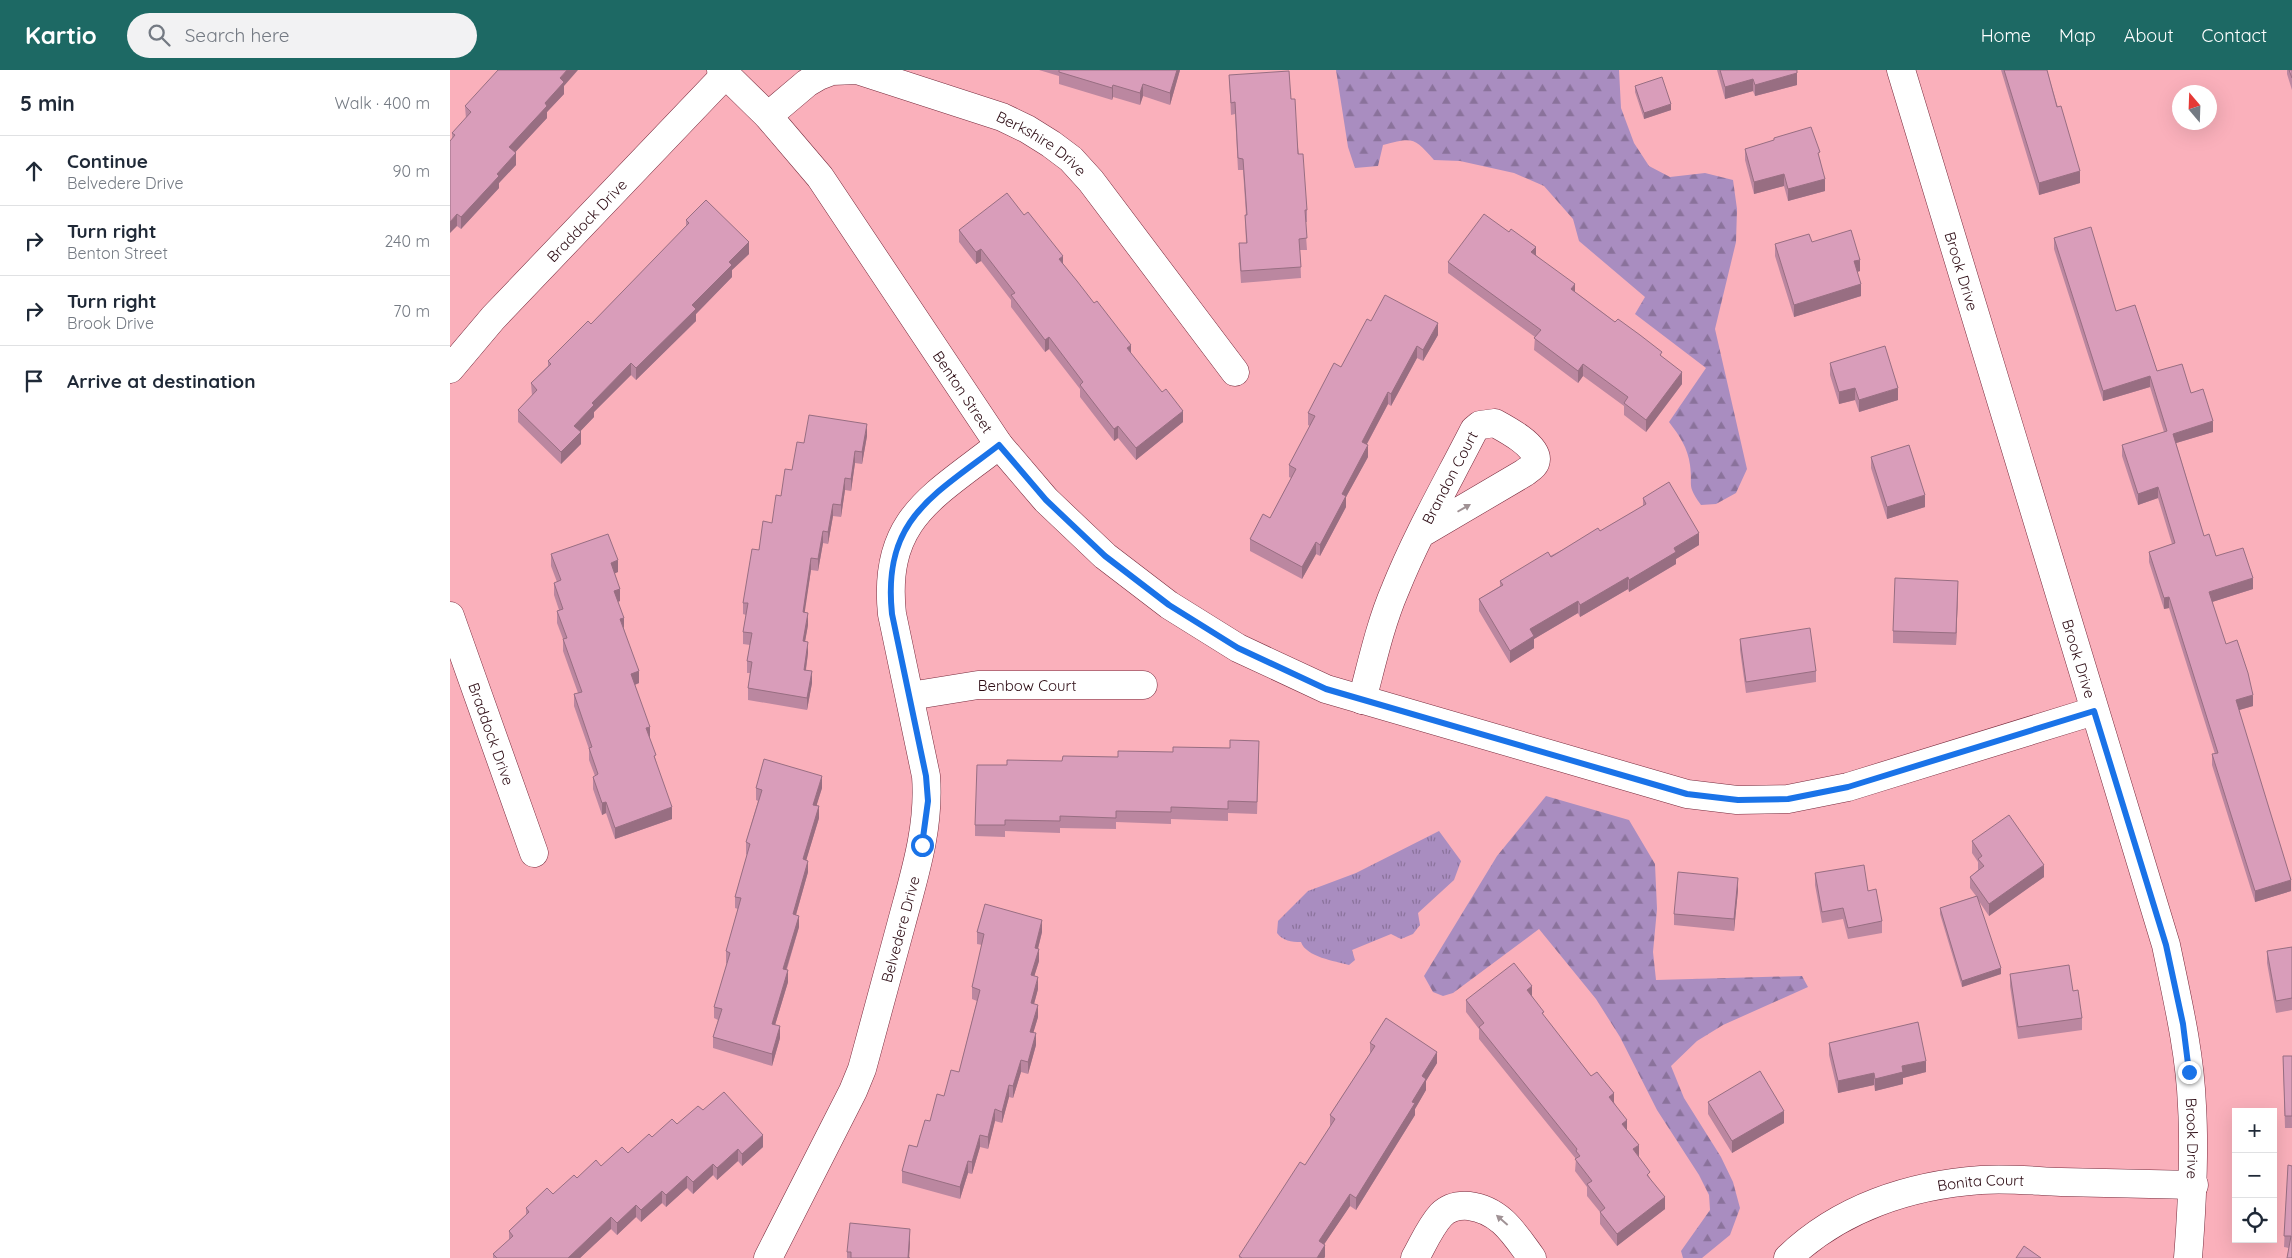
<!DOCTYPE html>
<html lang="en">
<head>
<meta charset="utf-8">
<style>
  body { margin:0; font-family:Quicksand,sans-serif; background:#f2f2f3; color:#1f2937 }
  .controls { position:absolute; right:15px; bottom:15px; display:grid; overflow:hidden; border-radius:0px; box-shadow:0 5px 20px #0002 }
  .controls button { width:45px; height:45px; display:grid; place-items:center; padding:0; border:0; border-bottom:1px solid #e0e1e3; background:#fff; color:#1f2937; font:25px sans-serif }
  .compass { position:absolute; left:1722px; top:15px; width:45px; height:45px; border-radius:50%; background:#fff; box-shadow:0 5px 20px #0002; rotate:341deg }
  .stop { position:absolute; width:15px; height:15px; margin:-11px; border:4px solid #1a73e8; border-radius:50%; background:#fff }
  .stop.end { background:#1a73e8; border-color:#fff; box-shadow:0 1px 5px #0008 }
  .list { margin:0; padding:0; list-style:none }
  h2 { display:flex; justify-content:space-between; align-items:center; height:65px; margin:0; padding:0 20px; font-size:21px }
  h2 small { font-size:16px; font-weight:400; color:#747a83 }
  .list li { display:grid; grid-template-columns:32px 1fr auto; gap:15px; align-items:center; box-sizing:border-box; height:70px; padding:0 20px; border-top:1px solid #e0e1e3 }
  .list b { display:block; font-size:19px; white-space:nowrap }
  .list p { margin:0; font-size:16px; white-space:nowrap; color:#747a83 }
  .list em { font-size:16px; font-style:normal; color:#747a83 }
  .icon { flex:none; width:28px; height:28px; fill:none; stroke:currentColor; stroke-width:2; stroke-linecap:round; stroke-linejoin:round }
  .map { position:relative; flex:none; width:1842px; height:1188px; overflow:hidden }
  header { display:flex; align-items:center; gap:30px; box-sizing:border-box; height:70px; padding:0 25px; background:#1d6964; color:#fff }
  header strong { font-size:24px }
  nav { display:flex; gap:28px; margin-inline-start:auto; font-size:18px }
  .search { width:350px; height:45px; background:#f2f2f3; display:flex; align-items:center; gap:12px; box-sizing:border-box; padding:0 18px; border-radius:28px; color:#747a83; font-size:19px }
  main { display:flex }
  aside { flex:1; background:#fff }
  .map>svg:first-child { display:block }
  .forest { fill:url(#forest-firs) }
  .park { fill:url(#park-tufts) }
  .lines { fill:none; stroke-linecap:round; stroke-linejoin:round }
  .minor-casing { stroke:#772a3c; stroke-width:29 }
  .minor { stroke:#fff; stroke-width:28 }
  .wall { fill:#bb87a0 }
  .shaded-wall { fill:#986e82 }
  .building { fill:#d99dba; stroke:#986e82 }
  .oneway { fill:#a09295 }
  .route { stroke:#1a73e8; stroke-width:6 }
  .labels { text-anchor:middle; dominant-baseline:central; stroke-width:4.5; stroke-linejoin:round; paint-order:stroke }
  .street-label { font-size:15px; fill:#2d0c14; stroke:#fbc3cb }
</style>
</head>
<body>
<header>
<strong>Kartio</strong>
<div class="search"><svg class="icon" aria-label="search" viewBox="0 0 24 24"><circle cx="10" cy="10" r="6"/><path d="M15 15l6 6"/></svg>Search here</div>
<nav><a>Home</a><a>Map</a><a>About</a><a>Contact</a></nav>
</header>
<main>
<aside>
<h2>5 min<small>Walk · 400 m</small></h2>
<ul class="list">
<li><svg class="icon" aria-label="ahead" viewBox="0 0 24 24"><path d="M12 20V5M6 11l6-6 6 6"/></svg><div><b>Continue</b><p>Belvedere Drive</p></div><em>90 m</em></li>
<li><svg class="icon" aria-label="right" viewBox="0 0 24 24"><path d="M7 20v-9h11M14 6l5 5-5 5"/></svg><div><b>Turn right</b><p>Benton Street</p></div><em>240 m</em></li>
<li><svg class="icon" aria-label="right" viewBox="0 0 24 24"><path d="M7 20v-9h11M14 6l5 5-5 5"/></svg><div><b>Turn right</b><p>Brook Drive</p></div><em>70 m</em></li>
<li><svg class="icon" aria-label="arrive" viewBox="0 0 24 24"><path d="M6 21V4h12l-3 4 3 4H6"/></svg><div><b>Arrive at destination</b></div></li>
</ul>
</aside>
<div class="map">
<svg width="1842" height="1188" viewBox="0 0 1842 1188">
  <defs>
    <pattern id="forest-firs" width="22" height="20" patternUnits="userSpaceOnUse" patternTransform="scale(1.25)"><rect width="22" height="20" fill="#a98dc0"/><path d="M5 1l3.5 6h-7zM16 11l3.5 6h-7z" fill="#8a729b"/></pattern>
    <pattern id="park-tufts" width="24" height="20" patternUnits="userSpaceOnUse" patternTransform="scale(1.25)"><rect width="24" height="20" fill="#a98dc0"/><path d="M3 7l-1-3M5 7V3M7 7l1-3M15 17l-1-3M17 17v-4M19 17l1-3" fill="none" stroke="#8a729b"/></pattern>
  </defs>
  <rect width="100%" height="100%" fill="#fab0bb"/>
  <path class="forest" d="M 886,0 L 1169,0 L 1171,38 L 1184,73 L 1199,96 L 1220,107 L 1255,103 L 1283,110 L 1287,139 L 1286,172 L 1265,259 L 1297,399 L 1286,423 L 1266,434 L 1251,435 C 1236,414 1243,417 1240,395 C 1238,378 1229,365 1219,352 L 1256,298 L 1185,244 L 1195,227 L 1129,171 L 1123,149 L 1094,116 L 1064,103 L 1010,91 L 984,90 C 964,67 963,67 933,75 L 928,96 L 905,98 L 898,77 Z
    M 1096,726 L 1179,750 L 1205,794 L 1207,839 L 1203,882 L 1206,910 L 1352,906 L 1358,917 L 1273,955 L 1247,971 L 1221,996 L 1234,1028 L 1271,1087 L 1283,1112 L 1290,1138 L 1280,1165 L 1252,1188 L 1233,1188 L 1231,1181 L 1260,1140 L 1259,1125 L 1249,1105 L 1207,1040 L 1170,967 L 1146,929 L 1089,859 L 1003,923 L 993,926 L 983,922 L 974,906 L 1047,786 Z"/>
  <path class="park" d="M 989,761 L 1011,791 L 1004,810 L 968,843 L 970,855 L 963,864 L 951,869 L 941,864 L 902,880 L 905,890 L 899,895 C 885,891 856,887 851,872 C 841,872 833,871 827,863 L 828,851 L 858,821 L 906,803 Z"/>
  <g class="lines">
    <g class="minor-casing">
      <g id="minor">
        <path id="s1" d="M 271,0 L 318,46 L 370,107 L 549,375 L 596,430 L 655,486 L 719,535 L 788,578 L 876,619 L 1237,724 L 1287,730 L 1338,729 L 1398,717 L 1644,641"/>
        <path id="s2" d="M 1451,0 L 1716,875 C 1727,928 1740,982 1742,1036 C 1745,1087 1742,1137 1738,1188"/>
        <path id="s3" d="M 318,46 L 357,13 L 369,6 L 382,1 L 407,0 L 552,47 L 577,59 L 601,74 L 621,89 L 641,111 L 785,302"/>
        <path id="s4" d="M 0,299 L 43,248 L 276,4"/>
        <path id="s5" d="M 0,546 L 84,783"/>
        <path id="s6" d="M 460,626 L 528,615 L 693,615"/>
        <path id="s7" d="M 912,630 C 922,593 930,555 945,520 C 967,465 997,413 1024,360 L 1030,355 L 1045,353 C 1056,359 1086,375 1086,389 C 1086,396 1079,399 1074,403 L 972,463"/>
        <path id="s8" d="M 318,1188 L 403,1021 L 412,999 C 425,951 438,903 451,855 C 464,806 480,758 476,706 L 442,544 C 432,449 483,427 549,375"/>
        <path d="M 965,1188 C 973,1174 980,1157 991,1145 C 999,1137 1008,1135 1019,1136 C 1051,1140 1065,1165 1082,1188"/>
        <path id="s9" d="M 1338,1188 C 1390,1138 1460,1115 1531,1110 C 1557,1108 1585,1111 1611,1112 C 1655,1113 1700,1114 1744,1115"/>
      </g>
    </g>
    <use href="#minor" class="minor"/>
  </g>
  <path class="wall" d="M 589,0 L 730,0 L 720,35 L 693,26 L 690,35 L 663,27 L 662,30 L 609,14 L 609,6 Z
    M 1267,0 L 1347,0 L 1347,15 L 1305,26 L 1303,21 L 1275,29 Z
    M 1551,0 L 1597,0 L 1630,113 L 1589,125 Z
    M 1837,0 L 1842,0 L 1842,20 L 1837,4 Z
    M 779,5 L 841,29 L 857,140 L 857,152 L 855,152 L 857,180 L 850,180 L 851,208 L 791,213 L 789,185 L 789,173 L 796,173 L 795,145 L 796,145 L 793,100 L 788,100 L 785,44 L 781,45 Z
    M 114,16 L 114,24 L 97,42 L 97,48 L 65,82 L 66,95 L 49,113 L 49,118 L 11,159 L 7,156 L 2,63 L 16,49 L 15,36 Z
    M 1185,16 L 1221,40 L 1194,49 L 1185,22 Z
    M 1324,68 L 1370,89 L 1375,121 L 1338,131 L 1334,116 L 1304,124 L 1295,90 L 1295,79 L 1324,71 Z
    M 236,150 L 299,184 L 282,200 L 282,207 L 246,244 L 246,251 L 186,310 L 181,305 L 144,342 L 144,347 L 130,361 L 131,374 L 111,394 L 68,352 L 68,340 L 82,326 L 81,313 L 98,296 L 98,291 L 141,254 L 236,157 Z
    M 509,160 L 613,194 L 733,352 L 686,390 L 668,368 L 664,371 L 630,327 L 630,319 L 599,279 L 595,282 L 561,237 L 561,230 L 531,191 L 526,194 L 509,172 Z
    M 1059,162 L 1086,185 L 1125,222 L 1212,287 L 1232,314 L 1196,362 L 1174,345 L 1174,336 L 1133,306 L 1128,313 L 1084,280 L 1085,267 L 998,203 L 998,192 Z
    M 1604,168 L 1666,241 L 1707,301 L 1741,323 L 1763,362 L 1726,373 L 1754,466 L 1766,486 L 1803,519 L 1762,532 L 1776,574 L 1803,636 L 1789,640 L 1841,821 L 1805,832 L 1762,695 L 1762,684 L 1765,684 L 1719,538 L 1714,539 L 1699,492 L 1699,482 L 1722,474 L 1708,428 L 1688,435 L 1672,386 L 1672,375 L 1714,362 L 1700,317 L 1653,331 L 1604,179 Z
    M 1362,172 L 1410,201 L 1407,202 L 1411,226 L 1344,247 L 1325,186 L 1325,174 Z
    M 921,251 L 988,265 L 973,291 L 967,288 L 941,336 L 938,334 L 917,374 L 918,387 L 896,427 L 896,437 L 870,486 L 866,484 L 852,509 L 800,481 L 800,469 L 820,448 L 841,408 L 839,407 L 839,395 L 860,356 L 858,355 L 858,343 L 891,297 Z
    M 1380,293 L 1448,330 L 1409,342 L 1405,330 L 1389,334 L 1380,305 Z
    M 417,366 L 412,394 L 405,393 L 401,421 L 395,420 L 391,447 L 383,446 L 378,474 L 373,473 L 368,501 L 361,500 L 354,542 L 358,555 L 355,571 L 358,583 L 356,600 L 362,613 L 357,640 L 298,630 L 298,618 L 300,603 L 297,603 L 297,591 L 300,575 L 293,574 L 293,562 L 296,545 L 293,544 L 293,533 L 309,480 L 322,453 L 331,426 L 354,373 Z
    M 1421,387 L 1475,437 L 1437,449 L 1421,398 Z
    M 1193,428 L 1249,475 L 1226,489 L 1226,494 L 1179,522 L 1178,519 L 1130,547 L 1128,543 L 1084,569 L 1084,578 L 1060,593 L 1029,541 L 1029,529 L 1050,516 L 1050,511 L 1150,461 L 1193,436 Z
    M 101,484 L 168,502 L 164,503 L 170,531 L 168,532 L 174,559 L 189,613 L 185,615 L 222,749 L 165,769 L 156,743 L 152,745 L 143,719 L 143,707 L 145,706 L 139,690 L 139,679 L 124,636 L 124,624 L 128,623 L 113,581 L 113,569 L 107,553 L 107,541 L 109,540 L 104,525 L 104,513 L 107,512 L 101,496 Z
    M 1508,522 L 1506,575 L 1443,573 L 1443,561 Z
    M 1290,569 L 1366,601 L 1366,612 L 1296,623 L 1290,580 Z
    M 809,683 L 807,744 L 778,743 L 778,751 L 721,749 L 721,754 L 666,752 L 666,759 L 610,758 L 610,763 L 555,761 L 555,767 L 525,766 L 525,755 L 557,695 L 668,687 Z
    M 306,718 L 372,718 L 366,736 L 369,748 L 356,790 L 358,802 L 346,845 L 349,857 L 337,899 L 338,912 L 325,955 L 330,968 L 322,996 L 263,978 L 263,967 L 268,950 L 264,948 L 264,937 L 277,894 L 276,893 L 276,881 L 288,839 L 285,838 L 285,827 L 297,785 L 296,784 L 296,772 L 308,731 L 306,730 Z
    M 1522,771 L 1594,807 L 1539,846 L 1528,830 L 1551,904 L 1512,917 L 1490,844 L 1490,838 L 1526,826 L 1520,818 L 1520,807 L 1528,800 L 1528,792 L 1522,783 Z
    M 1365,803 L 1418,821 L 1432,851 L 1432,863 L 1398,869 L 1393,849 L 1372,853 L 1365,815 Z
    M 1288,820 L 1284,861 L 1224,855 L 1224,844 Z
    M 527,862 L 592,862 L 588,879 L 589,891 L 584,906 L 588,919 L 584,934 L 588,947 L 583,963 L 586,975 L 578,1004 L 571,1002 L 563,1028 L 559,1027 L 552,1053 L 545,1051 L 538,1079 L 530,1077 L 522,1104 L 518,1103 L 510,1129 L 452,1113 L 452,1101 L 467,1077 L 480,1051 L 509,1002 L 527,931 L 522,929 L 522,917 L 532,875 L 527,874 Z
    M 1842,877 L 1842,940 L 1826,943 L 1817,893 L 1817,881 Z
    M 1560,904 L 1623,921 L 1632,948 L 1632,960 L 1568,969 L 1560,916 Z
    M 1082,926 L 1094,946 L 1141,1006 L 1164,1032 L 1177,1060 L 1188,1087 L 1200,1108 L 1215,1139 L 1167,1176 L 1150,1154 L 1150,1142 L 1137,1126 L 1137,1117 L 1125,1101 L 1126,1089 L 1029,969 L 1029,959 L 1016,942 L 1016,930 Z
    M 920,973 L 987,993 L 976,1011 L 976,1020 L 965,1039 L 965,1045 L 906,1140 L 900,1136 L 874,1174 L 875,1187 L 874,1188 L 789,1188 L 789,1186 L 855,1095 L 880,1057 L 880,1045 L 920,984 Z
    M 1379,973 L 1476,1002 L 1453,1008 L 1453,1014 L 1425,1021 L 1424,1015 L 1388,1023 L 1379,985 Z
    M 1833,986 L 1842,986 L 1842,1058 L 1835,1058 Z
    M 1258,1032 L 1334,1053 L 1282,1083 L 1258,1044 Z
    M 253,1040 L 313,1077 L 292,1096 L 288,1091 L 267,1110 L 263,1105 L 243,1124 L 237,1118 L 216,1137 L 212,1133 L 191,1152 L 186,1147 L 167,1165 L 161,1159 L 130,1188 L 43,1188 L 43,1184 L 59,1170 L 59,1161 L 76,1145 L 76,1138 L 103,1124 L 127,1108 L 178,1083 L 202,1067 Z
    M 1838,1095 L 1842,1188 L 1839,1178 L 1834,1177 Z
    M 460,1171 L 459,1188 L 460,1188 L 397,1188 L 397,1182 Z"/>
  <path class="shaded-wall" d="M 117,0 L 128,0 L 114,16 L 114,24 L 97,42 L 97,48 L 59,89 L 59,77 L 95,33 L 110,8 Z
    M 727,0 L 730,0 L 720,35 L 720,23 Z
    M 1347,3 L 1347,15 L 1305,26 L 1305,15 Z
    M 1303,9 L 1303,21 L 1275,29 L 1275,17 Z
    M 693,14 L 693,26 L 690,35 L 690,23 Z
    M 663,15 L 663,27 L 662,30 L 662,18 Z
    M 1221,34 L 1221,40 L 1194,49 L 1194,43 Z
    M 66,83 L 66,95 L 49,113 L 49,118 L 11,159 L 11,147 L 47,104 Z
    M 1630,101 L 1630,113 L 1589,125 L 1589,113 Z
    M 1334,104 L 1334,116 L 1304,124 L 1304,112 Z
    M 1375,109 L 1375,121 L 1338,131 L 1338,119 Z
    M 7,144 L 7,156 L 0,163 L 0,152 Z
    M 299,172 L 299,184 L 282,200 L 282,207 L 246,244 L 246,251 L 186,310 L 186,298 L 242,235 L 279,192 Z
    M 1086,177 L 1086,188 L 1081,182 Z
    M 531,179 L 531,191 L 526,194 L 526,182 Z
    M 613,186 L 613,197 L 609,189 Z
    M 1410,190 L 1410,201 L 1404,203 L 1404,191 Z
    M 1125,214 L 1125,226 L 1121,219 Z
    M 1411,214 L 1411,226 L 1344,247 L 1344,235 Z
    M 988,253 L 988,265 L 973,291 L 973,280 Z
    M 599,267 L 599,279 L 595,282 L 595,270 Z
    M 681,275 L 681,287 L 677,278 Z
    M 967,276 L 967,288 L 941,336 L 941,324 Z
    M 181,293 L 181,305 L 144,342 L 144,347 L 124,368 L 124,356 L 142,333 Z
    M 1133,294 L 1133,306 L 1128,313 L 1128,301 Z
    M 1232,302 L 1232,314 L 1196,362 L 1196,350 Z
    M 1700,306 L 1700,317 L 1653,331 L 1653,321 Z
    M 1405,318 L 1405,330 L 1389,334 L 1389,322 Z
    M 1448,318 L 1448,330 L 1409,342 L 1409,330 Z
    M 938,322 L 938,334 L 912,383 L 912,372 Z
    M 733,341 L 733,352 L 686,390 L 686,378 Z
    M 1763,351 L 1763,362 L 1723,374 L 1723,364 Z
    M 417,354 L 417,366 L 412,394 L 412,382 Z
    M 668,356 L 668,368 L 664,371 L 664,359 Z
    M 131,362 L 131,374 L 111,394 L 111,382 Z
    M 918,375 L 918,387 L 896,427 L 896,437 L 870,486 L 870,475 L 892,424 Z
    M 405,381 L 405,393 L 401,421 L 401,409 Z
    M 395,408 L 395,420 L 391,447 L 391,435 Z
    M 1708,417 L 1708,428 L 1688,435 L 1688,424 Z
    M 1475,425 L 1475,437 L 1437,449 L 1437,437 Z
    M 383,434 L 383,446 L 378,474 L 378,462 Z
    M 373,461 L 373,473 L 368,501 L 368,489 Z
    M 1249,463 L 1249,475 L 1226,489 L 1226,494 L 1179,522 L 1179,510 L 1224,478 Z
    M 866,472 L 866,484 L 852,509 L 852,497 Z
    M 361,488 L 361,500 L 353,554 L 353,542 Z
    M 168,490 L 168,502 L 161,505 L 161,493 Z
    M 1178,507 L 1178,519 L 1130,547 L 1130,535 Z
    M 1803,508 L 1803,519 L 1759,533 L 1759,522 Z
    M 1508,511 L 1508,522 L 1506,575 L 1506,563 Z
    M 170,519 L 170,531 L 164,533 L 164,521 Z
    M 1719,527 L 1719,538 L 1714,539 L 1714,528 Z
    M 1128,531 L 1128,543 L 1084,569 L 1084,578 L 1060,593 L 1060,581 L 1080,559 Z
    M 358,543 L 358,555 L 353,583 L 353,571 Z
    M 174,548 L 174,559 L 170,549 Z
    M 358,572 L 358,583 L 354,612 L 354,600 Z
    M 189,601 L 189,613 L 181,616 L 181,604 Z
    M 362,601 L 362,613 L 357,640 L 357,628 Z
    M 1803,625 L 1803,636 L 1786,641 L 1786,630 Z
    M 200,657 L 200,669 L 196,658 Z
    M 372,706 L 372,718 L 363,747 L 363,735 Z
    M 156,732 L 156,743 L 152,745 L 152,733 Z
    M 369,736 L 369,748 L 353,801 L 353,789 Z
    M 222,737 L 222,749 L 165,769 L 165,758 Z
    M 358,791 L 358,802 L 343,855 L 343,844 Z
    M 1594,795 L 1594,807 L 1539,846 L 1539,834 Z
    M 1288,808 L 1288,820 L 1284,861 L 1284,849 Z
    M 1841,810 L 1841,821 L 1805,832 L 1805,821 Z
    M 349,846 L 349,857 L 333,910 L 333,899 Z
    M 592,850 L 592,862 L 585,890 L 585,878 Z
    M 589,879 L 589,891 L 581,917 L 581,905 Z
    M 1551,898 L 1551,904 L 1512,917 L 1512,911 Z
    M 338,900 L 338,912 L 322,965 L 322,954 Z
    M 588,907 L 588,919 L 581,945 L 581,933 Z
    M 1082,916 L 1082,928 L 1077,920 Z
    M 588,935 L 588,947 L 580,974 L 580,962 Z
    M 330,956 L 330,968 L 322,996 L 322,984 Z
    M 586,963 L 586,975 L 578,1004 L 578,992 Z
    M 987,982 L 987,993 L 976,1011 L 976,1020 L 965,1039 L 965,1045 L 906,1140 L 906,1128 L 962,1032 L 972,1006 Z
    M 571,990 L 571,1002 L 563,1028 L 563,1016 Z
    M 1476,991 L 1476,1002 L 1453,1008 L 1453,1014 L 1425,1021 L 1425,1009 L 1452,996 Z
    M 1424,1003 L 1424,1015 L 1388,1023 L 1388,1011 Z
    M 559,1015 L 559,1027 L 552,1053 L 552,1042 Z
    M 1164,1023 L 1164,1035 L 1159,1027 Z
    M 545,1039 L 545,1051 L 538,1079 L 538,1067 Z
    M 1334,1041 L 1334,1053 L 1282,1083 L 1282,1071 Z
    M 1177,1050 L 1177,1061 L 1172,1054 Z
    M 313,1065 L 313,1077 L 292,1096 L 292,1084 Z
    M 530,1065 L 530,1077 L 522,1104 L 522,1092 Z
    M 1189,1075 L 1189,1087 L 1183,1079 Z
    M 288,1079 L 288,1091 L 267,1110 L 267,1098 Z
    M 518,1091 L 518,1103 L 510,1129 L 510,1117 Z
    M 263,1094 L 263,1105 L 243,1124 L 243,1112 Z
    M 237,1106 L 237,1118 L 216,1137 L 216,1125 Z
    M 212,1121 L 212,1133 L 191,1152 L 191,1140 Z
    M 900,1124 L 900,1136 L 869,1182 L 869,1171 Z
    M 1215,1127 L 1215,1139 L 1167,1176 L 1167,1164 Z
    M 186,1135 L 186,1147 L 167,1165 L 167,1153 Z
    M 161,1147 L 161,1159 L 130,1188 L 118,1188 Z
    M 460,1159 L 460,1171 L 459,1188 L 458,1188 Z
    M 875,1175 L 875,1187 L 874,1188 L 867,1188 Z"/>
  <path class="building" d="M 48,0 L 117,0 L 110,8 L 114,12 L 95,33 L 97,36 L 59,77 L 66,83 L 47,104 L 49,106 L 11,147 L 7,144 L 0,152 L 0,71 L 5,65 L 2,63 L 21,42 L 15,36 Z
    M 609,0 L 727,0 L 720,23 L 693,14 L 690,23 L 663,15 L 662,18 L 609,2 Z
    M 1270,0 L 1347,0 L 1347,3 L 1305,15 L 1303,9 L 1275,17 Z
    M 1554,0 L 1597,0 L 1607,37 L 1611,36 L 1630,101 L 1589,113 Z
    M 1839,0 L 1842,0 L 1842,8 Z
    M 839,1 L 841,29 L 845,29 L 848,84 L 853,84 L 857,140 L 855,140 L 857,168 L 849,169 L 851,197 L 791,201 L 789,173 L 797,173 L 795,145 L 797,145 L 793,89 L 788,88 L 785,32 L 781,33 L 779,5 Z
    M 1212,7 L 1221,34 L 1194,43 L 1185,16 Z
    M 1361,57 L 1370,82 L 1368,83 L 1375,109 L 1338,119 L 1334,104 L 1304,112 L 1295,79 L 1324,70 L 1324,68 Z
    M 557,123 L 574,145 L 578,142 L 613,186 L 609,189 L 627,211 L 644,233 L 647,231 L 681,275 L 677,278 L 712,322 L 716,319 L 733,341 L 686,378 L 668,356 L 664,359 L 630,315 L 633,312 L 599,267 L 595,270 L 561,225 L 565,223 L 531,179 L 526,182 L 509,160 Z
    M 256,130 L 299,172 L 279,192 L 282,195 L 242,235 L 246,239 L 186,298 L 181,293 L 142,333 L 144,335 L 124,356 L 131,362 L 111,382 L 68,340 L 87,320 L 81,313 L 101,294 L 98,291 L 138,251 L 141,254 L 239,153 L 236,150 Z
    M 1034,144 L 1059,162 L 1061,159 L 1086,177 L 1081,182 L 1125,214 L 1121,219 L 1165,252 L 1168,249 L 1190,265 L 1212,282 L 1210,285 L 1232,302 L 1196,350 L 1174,333 L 1178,327 L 1133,294 L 1128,301 L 1084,268 L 1091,260 L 998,192 Z
    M 1641,157 L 1666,241 L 1685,235 L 1707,301 L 1732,294 L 1741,323 L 1753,319 L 1763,351 L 1723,364 L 1754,466 L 1759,464 L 1766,486 L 1793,478 L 1803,508 L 1759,522 L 1776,574 L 1787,570 L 1798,603 L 1803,625 L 1786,630 L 1841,810 L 1805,821 L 1762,684 L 1768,683 L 1719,527 L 1714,528 L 1699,482 L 1725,473 L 1708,417 L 1688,424 L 1672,375 L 1717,361 L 1700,306 L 1653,321 L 1604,168 Z
    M 1401,160 L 1410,190 L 1404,191 L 1411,214 L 1344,235 L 1325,174 L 1359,164 L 1362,172 Z
    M 935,225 L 988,253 L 973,280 L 967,276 L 941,324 L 938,322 L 912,372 L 918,375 L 892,424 L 896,426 L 870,475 L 866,472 L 852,497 L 800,469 L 813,444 L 820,448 L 846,399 L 839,395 L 865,346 L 858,343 L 884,293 L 891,297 L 917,249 L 921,251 Z
    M 1435,276 L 1448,318 L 1409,330 L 1405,318 L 1389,322 L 1380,293 Z
    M 359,345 L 417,354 L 412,382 L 405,381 L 401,409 L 395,408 L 391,435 L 383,434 L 378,462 L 373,461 L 368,489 L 361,488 L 353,542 L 358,543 L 353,571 L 358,572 L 354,600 L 362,601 L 357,628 L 298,618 L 302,592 L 297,591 L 302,563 L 293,562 L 298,533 L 293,533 L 302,479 L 309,480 L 313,451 L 322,453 L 326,425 L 331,426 L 335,399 L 342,400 L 347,372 L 354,373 Z
    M 1459,375 L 1475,425 L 1437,437 L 1421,387 Z
    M 1219,412 L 1249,463 L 1224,478 L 1226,482 L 1179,510 L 1178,507 L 1130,535 L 1128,531 L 1080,559 L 1084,566 L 1060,581 L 1029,529 L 1053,515 L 1050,511 L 1098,482 L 1101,487 L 1148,458 L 1150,461 L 1196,434 L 1193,428 Z
    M 158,464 L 168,490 L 161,493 L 170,519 L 164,521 L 174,548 L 170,549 L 189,601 L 181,604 L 200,657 L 196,658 L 206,685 L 204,686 L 222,737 L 165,758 L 156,732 L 152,733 L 143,707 L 148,704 L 139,678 L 142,677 L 124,624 L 132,622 L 113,569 L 117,568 L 107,541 L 113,539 L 104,513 L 111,510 L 101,484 Z
    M 1445,508 L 1508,511 L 1506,563 L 1443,561 Z
    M 1360,558 L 1366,601 L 1296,612 L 1290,569 Z
    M 780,670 L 809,671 L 807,732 L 778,731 L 778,739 L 721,737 L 721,742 L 666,741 L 666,748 L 610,746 L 610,751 L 555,750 L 555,755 L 525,755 L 527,695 L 557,695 L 557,690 L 612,691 L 613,686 L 668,687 L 668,681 L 723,682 L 723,677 L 780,678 Z
    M 314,689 L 372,706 L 363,735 L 369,736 L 353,789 L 358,791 L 343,844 L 349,846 L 333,899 L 338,900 L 322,954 L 330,956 L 322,984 L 263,967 L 272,939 L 264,937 L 280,883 L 276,881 L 291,828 L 285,827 L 300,774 L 296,772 L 312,720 L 306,718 Z
    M 1559,745 L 1594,795 L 1539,834 L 1520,807 L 1534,796 L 1528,789 L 1532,786 L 1522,771 Z
    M 1414,795 L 1418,821 L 1426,819 L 1432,851 L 1398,858 L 1393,838 L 1372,842 L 1365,803 Z
    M 1228,802 L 1288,808 L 1284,849 L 1224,844 Z
    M 1527,826 L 1551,898 L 1512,911 L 1490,838 Z
    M 535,834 L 592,850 L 585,878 L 589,879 L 581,905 L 588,907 L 581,933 L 588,935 L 580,962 L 586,963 L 578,992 L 571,990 L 563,1016 L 559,1015 L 552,1042 L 545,1039 L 538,1067 L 530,1065 L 522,1092 L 518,1091 L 510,1117 L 452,1101 L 459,1075 L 467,1077 L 475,1050 L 480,1051 L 487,1024 L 494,1026 L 501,1000 L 509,1002 L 530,920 L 522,917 L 534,864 L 527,862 Z
    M 1842,877 L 1842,928 L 1826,931 L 1817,881 Z
    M 1064,893 L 1082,916 L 1077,920 L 1094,942 L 1092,943 L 1141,1006 L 1147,1002 L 1164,1023 L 1159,1027 L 1177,1050 L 1172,1054 L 1189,1075 L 1183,1079 L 1200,1102 L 1197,1105 L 1215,1127 L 1167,1164 L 1150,1142 L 1155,1138 L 1137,1114 L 1142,1111 L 1125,1089 L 1130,1086 L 1126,1081 L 1127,1079 L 1029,957 L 1034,953 L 1016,930 Z
    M 1619,895 L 1623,921 L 1628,920 L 1632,948 L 1568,957 L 1560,904 Z
    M 936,948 L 987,982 L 972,1006 L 976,1009 L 962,1032 L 965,1033 L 906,1128 L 900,1124 L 869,1171 L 875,1175 L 867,1188 L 792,1188 L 789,1186 L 850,1092 L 855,1095 L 885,1049 L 880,1045 L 925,976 L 920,973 Z
    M 1468,952 L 1476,991 L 1452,996 L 1453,1002 L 1425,1009 L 1424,1003 L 1388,1011 L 1379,973 Z
    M 1833,986 L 1842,986 L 1842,1046 L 1835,1046 Z
    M 1310,1001 L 1334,1041 L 1282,1071 L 1258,1032 Z
    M 274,1022 L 313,1065 L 292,1084 L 288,1079 L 267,1098 L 263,1094 L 243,1112 L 237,1106 L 216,1125 L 212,1121 L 191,1140 L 186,1135 L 167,1153 L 161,1147 L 118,1188 L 47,1188 L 43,1184 L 63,1166 L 59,1161 L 79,1142 L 76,1138 L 97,1118 L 103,1124 L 124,1105 L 127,1108 L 146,1090 L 151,1096 L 172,1077 L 178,1083 L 199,1064 L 202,1067 L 222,1049 L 227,1054 L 248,1036 L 253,1040 Z
    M 1838,1095 L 1842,1096 L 1842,1188 L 1837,1188 L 1841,1166 L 1834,1166 Z
    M 400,1153 L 460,1159 L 458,1188 L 460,1188 L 401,1188 L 401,1182 L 397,1182 Z
    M 1574,1176 L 1591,1188 L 1566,1188 Z"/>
  <defs><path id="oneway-solid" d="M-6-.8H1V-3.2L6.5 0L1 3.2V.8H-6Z" transform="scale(1.25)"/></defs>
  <g class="oneway">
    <use href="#oneway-solid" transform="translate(1014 438) rotate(-30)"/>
    <use href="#oneway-solid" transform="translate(1052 1150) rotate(-139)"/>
  </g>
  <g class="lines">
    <path class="route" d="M 472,775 L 478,731 L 476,706 L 442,544 C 432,449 483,426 549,375 L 596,430 L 655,486 L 719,535 L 788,578 L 876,619 L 1237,724 L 1288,730 L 1338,729 L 1398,717 L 1644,641 L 1716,875 L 1733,954 L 1739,1002"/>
  </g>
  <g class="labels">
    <g class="street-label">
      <text stroke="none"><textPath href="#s3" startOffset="304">Berkshire Drive</textPath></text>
      <text stroke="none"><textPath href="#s4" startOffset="202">Braddock Drive</textPath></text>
      <text stroke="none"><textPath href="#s2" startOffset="210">Brook Drive</textPath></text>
      <text stroke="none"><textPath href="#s1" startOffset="404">Benton Street</textPath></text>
      <text stroke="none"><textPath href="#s7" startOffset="240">Brandon Court</textPath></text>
      <text stroke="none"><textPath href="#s2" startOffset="615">Brook Drive</textPath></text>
      <text stroke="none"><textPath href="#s6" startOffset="118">Benbow Court</textPath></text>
      <text stroke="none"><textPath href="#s5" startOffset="125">Braddock Drive</textPath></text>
      <text stroke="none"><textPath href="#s8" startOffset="356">Belvedere Drive</textPath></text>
      <text stroke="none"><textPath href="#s2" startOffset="1110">Brook Drive</textPath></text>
      <text stroke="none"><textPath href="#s9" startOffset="212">Bonita Court</textPath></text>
    </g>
  </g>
</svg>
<div class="controls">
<button>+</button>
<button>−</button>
<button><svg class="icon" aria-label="locate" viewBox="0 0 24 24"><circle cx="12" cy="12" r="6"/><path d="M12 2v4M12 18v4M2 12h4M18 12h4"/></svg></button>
</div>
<svg class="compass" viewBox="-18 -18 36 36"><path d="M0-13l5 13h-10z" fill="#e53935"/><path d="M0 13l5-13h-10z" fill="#747a83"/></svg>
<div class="stop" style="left:472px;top:775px"></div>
<div class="stop end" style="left:1739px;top:1002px"></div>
</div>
</main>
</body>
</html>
